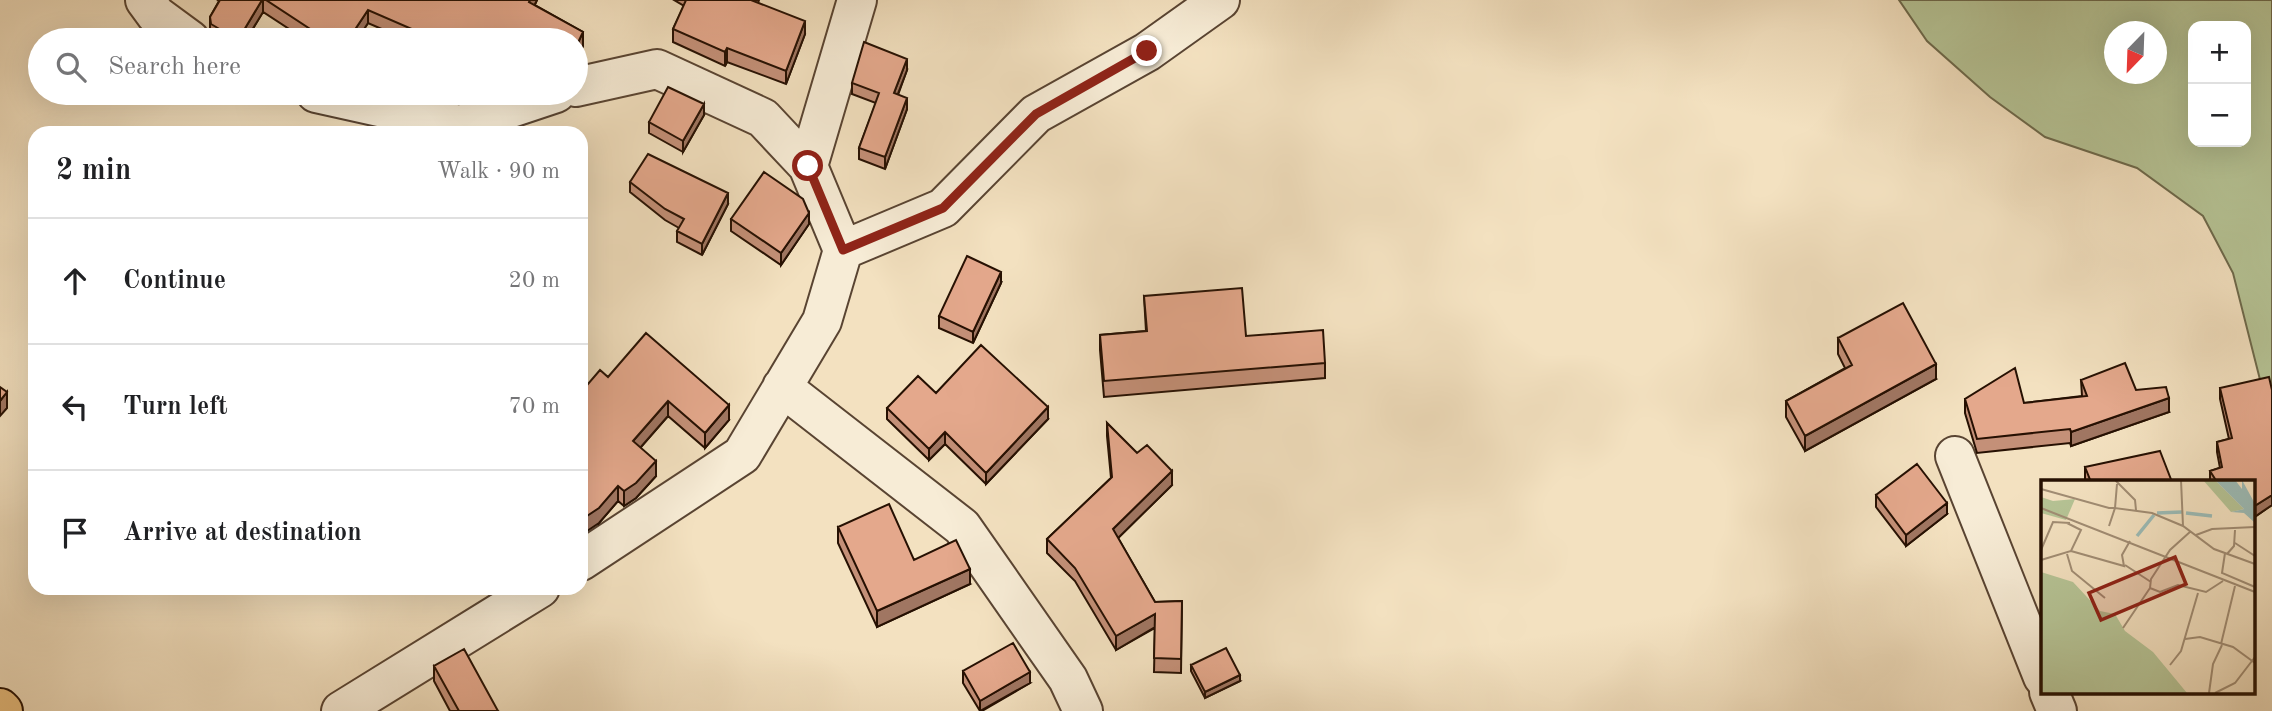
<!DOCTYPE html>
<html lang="en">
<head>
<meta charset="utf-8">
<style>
  body { margin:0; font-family:"Old Standard TT",serif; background:#f2f2f2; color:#202124 }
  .controls { position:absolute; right:21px; top:21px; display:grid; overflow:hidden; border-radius:14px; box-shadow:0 7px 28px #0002 }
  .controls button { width:63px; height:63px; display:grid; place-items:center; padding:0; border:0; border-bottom:2px solid #e0e0e0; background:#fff; color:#202124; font:35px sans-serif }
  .compass { position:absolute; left:2104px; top:21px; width:63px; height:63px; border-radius:50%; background:#fff; box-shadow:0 7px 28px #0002; rotate:203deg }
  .stop { position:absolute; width:21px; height:21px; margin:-16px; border:5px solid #8f2418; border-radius:50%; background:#fff }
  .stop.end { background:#8f2418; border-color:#fff; box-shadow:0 2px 7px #0008 }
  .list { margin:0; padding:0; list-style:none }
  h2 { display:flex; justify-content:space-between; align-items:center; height:91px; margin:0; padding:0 28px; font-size:30px }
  h2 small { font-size:23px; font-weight:400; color:#757577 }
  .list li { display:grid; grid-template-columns:46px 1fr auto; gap:21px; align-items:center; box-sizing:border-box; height:126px; padding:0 28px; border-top:2px solid #e0e0e0 }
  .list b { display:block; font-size:26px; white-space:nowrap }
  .list em { font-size:23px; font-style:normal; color:#757577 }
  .icon { flex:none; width:38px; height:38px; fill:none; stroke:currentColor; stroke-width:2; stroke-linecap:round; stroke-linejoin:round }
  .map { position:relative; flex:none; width:2272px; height:711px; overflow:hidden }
  .search { position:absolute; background:#fff; box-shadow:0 7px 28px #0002; left:28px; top:28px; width:560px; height:77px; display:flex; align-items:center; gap:18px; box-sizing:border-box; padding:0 24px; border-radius:38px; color:#757577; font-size:26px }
  .panel { position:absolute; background:#fff; box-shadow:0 7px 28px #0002; left:28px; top:126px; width:560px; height:469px; border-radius:21px }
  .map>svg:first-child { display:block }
  .green { fill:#b6c496; stroke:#6e6a4c; stroke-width:2; fill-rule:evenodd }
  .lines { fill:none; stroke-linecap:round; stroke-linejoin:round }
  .street-casing { stroke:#594432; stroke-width:42 }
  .primary-casing { stroke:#261002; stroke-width:42 }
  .street { stroke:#f7ecd6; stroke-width:38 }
  .primary { stroke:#eac080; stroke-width:38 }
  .wall { fill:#c49078; stroke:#261002; stroke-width:2 }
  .shaded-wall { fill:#a07662; stroke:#261002; stroke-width:2 }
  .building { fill:#e4a88c; stroke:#261002; stroke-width:2 }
  .route { stroke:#8f2418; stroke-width:9 }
  .inset-river { fill:none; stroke:#9cbcb7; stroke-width:3.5 }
  .inset-road { fill:none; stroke:#a18d74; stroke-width:2 }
  .view { fill:#8f2418; fill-opacity:0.15; stroke:#8f2418; stroke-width:3.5 }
  .inset-edge { fill:none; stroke:#261002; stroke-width:3.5 }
</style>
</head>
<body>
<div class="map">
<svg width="2272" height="711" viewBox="0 0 2272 711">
  <rect width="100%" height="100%" fill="#f3e1c0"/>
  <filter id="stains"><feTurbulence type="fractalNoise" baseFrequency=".00286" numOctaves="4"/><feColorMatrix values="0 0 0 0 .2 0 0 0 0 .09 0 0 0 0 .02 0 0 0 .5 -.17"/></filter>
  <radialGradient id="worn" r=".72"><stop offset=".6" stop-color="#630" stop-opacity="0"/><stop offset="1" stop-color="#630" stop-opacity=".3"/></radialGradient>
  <path class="green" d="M 1899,0 L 2272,0 L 2272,427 L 2233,273 L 2203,216 L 2137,168 L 2045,137 L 1990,97 L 1927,41 ZM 2193,26 L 2246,26 L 2246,142 L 2193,142 ZM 2114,32 L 2156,32 L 2156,74 L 2114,74 Z"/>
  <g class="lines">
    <g class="street-casing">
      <path id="street" d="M 145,0 L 156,15 L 190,40
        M 576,87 L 657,69 L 763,118 L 808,166 L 843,250 L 822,321 L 742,455 L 581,561
        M 316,93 L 460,125 L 556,93
        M 808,166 L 857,0
        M 843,250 L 943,208 L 1036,114 L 1147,52 L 1220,0
        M 782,387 L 962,527 L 1068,679 L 1083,711
        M 1955,456 L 2043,677
        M 2049,692 L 2057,711
        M 341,711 L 540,588"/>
    </g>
    <g class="primary-casing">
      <path id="primary" d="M 0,708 L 3,711"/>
    </g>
    <use href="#street" class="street"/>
    <use href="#primary" class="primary"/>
  </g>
  <path class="wall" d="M 217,0 L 537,0 L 535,5 L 583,32 L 583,46 L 576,60 L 576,40 L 407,40 L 368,23 L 357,40 L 306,40 L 263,12 L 246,40 L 215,40 L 211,38 L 210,30 L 210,17 L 219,1 Z
    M 674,0 L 759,0 L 758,3 L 805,34 L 786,84 L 727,62 L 725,66 L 673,42 L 673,29 L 684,6 Z
    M 907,70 L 898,95 L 907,109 L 885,169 L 859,159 L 859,148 L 876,103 L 852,94 L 852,83 Z
    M 452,93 L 488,93 L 467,100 Z
    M 704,115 L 683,152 L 649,133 L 649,122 Z
    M 630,182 L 728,204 L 702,255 L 677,242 L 677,231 L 679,228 L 665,220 L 630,192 Z
    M 731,219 L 809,224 L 781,265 L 731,231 Z
    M 1001,283 L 973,343 L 939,328 L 939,316 Z
    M 1144,296 L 1246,336 L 1325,363 L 1325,378 L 1104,397 L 1100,350 L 1100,335 L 1146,331 Z
    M 1838,338 L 1936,379 L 1805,451 L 1786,417 L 1786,401 L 1845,368 L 1838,354 Z
    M 608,377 L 729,420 L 705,448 L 668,416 L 640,448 L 656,476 L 636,498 L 624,506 L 618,501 L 599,523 Z
    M 2081,380 L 2136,390 L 2169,412 L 2071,446 L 2070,443 L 1977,453 L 1965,413 L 1965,399 L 2024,403 L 2082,396 Z
    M 2220,388 L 2272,390 L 2272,505 L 2253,518 L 2253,482 L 2210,482 L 2210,471 L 2220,468 L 2217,452 L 2217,442 L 2229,439 L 2220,399 Z
    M 936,393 L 1048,419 L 986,484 L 945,444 L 929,460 L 887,419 L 887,408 Z
    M 1107,423 L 1137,453 L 1172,485 L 1118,538 L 1155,602 L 1182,601 L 1181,673 L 1154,672 L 1155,628 L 1116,650 L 1075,581 L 1047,553 L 1047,539 L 1111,478 L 1107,436 Z
    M 2085,467 L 2172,482 L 2085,482 Z
    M 1876,495 L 1947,514 L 1906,546 L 1876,507 Z
    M 838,527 L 970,584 L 877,627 L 838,543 Z
    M 1191,665 L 1240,681 L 1205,698 L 1191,671 Z
    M 434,666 L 498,711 L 450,711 L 434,681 Z
    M 963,671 L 1030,683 L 982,711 L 980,711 L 963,683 Z"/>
  <path class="shaded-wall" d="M 262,0 L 263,0 L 263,12 L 246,40 L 238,40 Z
    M 530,0 L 537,0 L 529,16 L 529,2 Z
    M 368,10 L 368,23 L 357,40 L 348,40 Z
    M 805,21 L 805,34 L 786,84 L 786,71 Z
    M 583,32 L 583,46 L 576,60 L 576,47 Z
    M 727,48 L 727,62 L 725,66 L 725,52 Z
    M 907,59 L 907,70 L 894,104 L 894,93 Z
    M 467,93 L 488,93 L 467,100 Z
    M 907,98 L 907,109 L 885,169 L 885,157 Z
    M 704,104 L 704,115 L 683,152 L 683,141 Z
    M 728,193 L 728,204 L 702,255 L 702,244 Z
    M 809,213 L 809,224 L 781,265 L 781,253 Z
    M 1001,272 L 1001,283 L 973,343 L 973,332 Z
    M 1936,364 L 1936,379 L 1805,451 L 1805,436 Z
    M 7,392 L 7,408 L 0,416 L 0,401 Z
    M 2169,398 L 2169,412 L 2071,446 L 2071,432 Z
    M 668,401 L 668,416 L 633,456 L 633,441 Z
    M 729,405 L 729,420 L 705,448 L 705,433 Z
    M 1048,407 L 1048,419 L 986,484 L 986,473 Z
    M 945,432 L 945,444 L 929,460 L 929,449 Z
    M 656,461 L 656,476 L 636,498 L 624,506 L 624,491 Z
    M 1172,471 L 1172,485 L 1113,543 L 1113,529 Z
    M 618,486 L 618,501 L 599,523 L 581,535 L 581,520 Z
    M 2272,495 L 2272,505 L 2253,518 L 2253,507 Z
    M 1947,503 L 1947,514 L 1906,546 L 1906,535 Z
    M 970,569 L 970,584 L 877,627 L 877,611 Z
    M 1155,614 L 1155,627 L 1116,650 L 1116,636 Z
    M 1030,672 L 1030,683 L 980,711 L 980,701 Z
    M 1240,675 L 1240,681 L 1205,698 L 1205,692 Z"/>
  <path class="building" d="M 220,0 L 262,0 L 238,40 L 211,24 L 210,17 Z
    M 266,0 L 530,0 L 529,2 L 583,32 L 576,47 L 576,40 L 526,40 L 511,33 L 507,40 L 437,40 L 368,10 L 348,40 L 327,40 Z
    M 686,0 L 751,0 L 805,21 L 786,71 L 727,48 L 725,52 L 673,29 Z
    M 864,42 L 907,59 L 894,93 L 907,98 L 885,157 L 859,148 L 879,93 L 852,83 Z
    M 668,87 L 704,104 L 683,141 L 649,122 Z
    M 648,154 L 728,193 L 702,244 L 677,231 L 684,219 L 665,209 L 630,182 Z
    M 764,172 L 803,199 L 809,213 L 781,253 L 731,219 Z
    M 967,256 L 1001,272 L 973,332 L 939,316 Z
    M 1242,288 L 1246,336 L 1323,330 L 1325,363 L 1104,381 L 1100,335 L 1147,331 L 1144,296 Z
    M 1903,303 L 1936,364 L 1805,436 L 1786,401 L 1852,365 L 1838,338 Z
    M 646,333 L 729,405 L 705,433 L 668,401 L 633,441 L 656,461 L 636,483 L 624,491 L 618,486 L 599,508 L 581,520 L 581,392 L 600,370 L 608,377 Z
    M 981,345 L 1048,407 L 986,473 L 945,432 L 929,449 L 887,408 L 918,376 L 936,393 Z
    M 2125,363 L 2136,390 L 2166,387 L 2169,398 L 2071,432 L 2070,429 L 1977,439 L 1965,399 L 2015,368 L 2024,403 L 2087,396 L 2081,380 Z
    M 2269,377 L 2272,390 L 2272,495 L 2253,507 L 2253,482 L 2217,482 L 2210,471 L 2222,467 L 2217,442 L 2232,438 L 2220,388 Z
    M 0,387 L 7,392 L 0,401 Z
    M 1107,423 L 1137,453 L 1147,445 L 1172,471 L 1113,529 L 1155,602 L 1182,601 L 1181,659 L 1154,658 L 1155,614 L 1116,636 L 1075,568 L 1047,539 L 1112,477 Z
    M 2160,451 L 2172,482 L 2091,482 L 2085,467 Z
    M 1917,464 L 1947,503 L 1906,535 L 1876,495 Z
    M 889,504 L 914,560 L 956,540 L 970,569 L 877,611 L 838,527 Z
    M 1013,643 L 1030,672 L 980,701 L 963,671 Z
    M 1226,648 L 1240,675 L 1205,692 L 1191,665 Z
    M 464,649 L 498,711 L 459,711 L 434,666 Z"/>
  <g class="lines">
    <path class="route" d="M 808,166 L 843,250 L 943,208 L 1036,114 L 1147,51"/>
  </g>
  <g transform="translate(2041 480)">
    <rect width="214" height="214" fill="#f3e1c0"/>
    <path d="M 162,0 L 174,0 L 203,29 L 190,32 ZM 0,17 L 12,21 L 34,19 L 25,40 L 0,33 ZM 0,92 L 32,102 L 59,131 L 74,134 L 84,151 L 112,172 L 146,213 L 0,213 Z" fill="#b6c496"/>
    <path d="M 174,0 L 194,0 L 201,9 L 201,0 L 213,22 L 213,42 L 203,33 L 190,32 L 203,29 Z" fill="#9cbcb7"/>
    <path class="inset-river" d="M 116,33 L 141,32M 145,33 L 171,36M 96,56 L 113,35"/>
    <path class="inset-road" d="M 74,0 L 94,20 L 95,30M 140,0 L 142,46M 0,9 L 68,28 L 74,28 L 76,4M 0,28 L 214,112M 68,46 L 74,28 L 111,33 L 142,46 L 173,69 L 214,84M 150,51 L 129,70 L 110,99 L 109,108 L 119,112 L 137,105 L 165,112 L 182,101M 155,55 L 171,49 L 214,47M 194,63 L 214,76M 0,70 L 12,42 L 29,43M 30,71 L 83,86 L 81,75 L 89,61M 184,73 L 181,93 L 214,107M 26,74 L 31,91 L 64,118M 186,74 L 193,66 L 194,50M 0,80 L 30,71 L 40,50 L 26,43M 84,85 L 110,102M 82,148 L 109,108M 144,159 L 159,157 L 192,167 L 214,183M 180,164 L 194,106M 129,185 L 140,171 L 157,113M 168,213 L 172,184 L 181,165M 174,213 L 194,203 L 214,177"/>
    <path class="view" d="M 134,77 L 145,104 L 60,140 L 48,113 Z"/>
    <rect width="214" height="214" class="inset-edge"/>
  </g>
  <rect width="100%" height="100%" filter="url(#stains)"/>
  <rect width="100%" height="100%" fill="url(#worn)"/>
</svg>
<div class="controls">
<button>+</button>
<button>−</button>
</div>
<svg class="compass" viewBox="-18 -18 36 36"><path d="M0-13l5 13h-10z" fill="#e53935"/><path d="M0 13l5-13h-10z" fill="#757577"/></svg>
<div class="stop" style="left:808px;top:166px"></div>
<div class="stop end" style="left:1147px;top:51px"></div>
<div class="search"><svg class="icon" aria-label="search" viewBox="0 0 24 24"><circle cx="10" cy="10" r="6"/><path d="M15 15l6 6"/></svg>Search here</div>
<section class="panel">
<h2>2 min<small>Walk · 90 m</small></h2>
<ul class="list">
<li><svg class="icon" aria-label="ahead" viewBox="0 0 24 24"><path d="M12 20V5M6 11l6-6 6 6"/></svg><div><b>Continue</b></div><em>20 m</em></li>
<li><svg class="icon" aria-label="left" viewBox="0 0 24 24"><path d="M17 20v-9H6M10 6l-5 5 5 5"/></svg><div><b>Turn left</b></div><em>70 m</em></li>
<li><svg class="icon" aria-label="arrive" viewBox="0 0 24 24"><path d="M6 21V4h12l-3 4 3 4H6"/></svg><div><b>Arrive at destination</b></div></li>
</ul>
</section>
</div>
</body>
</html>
